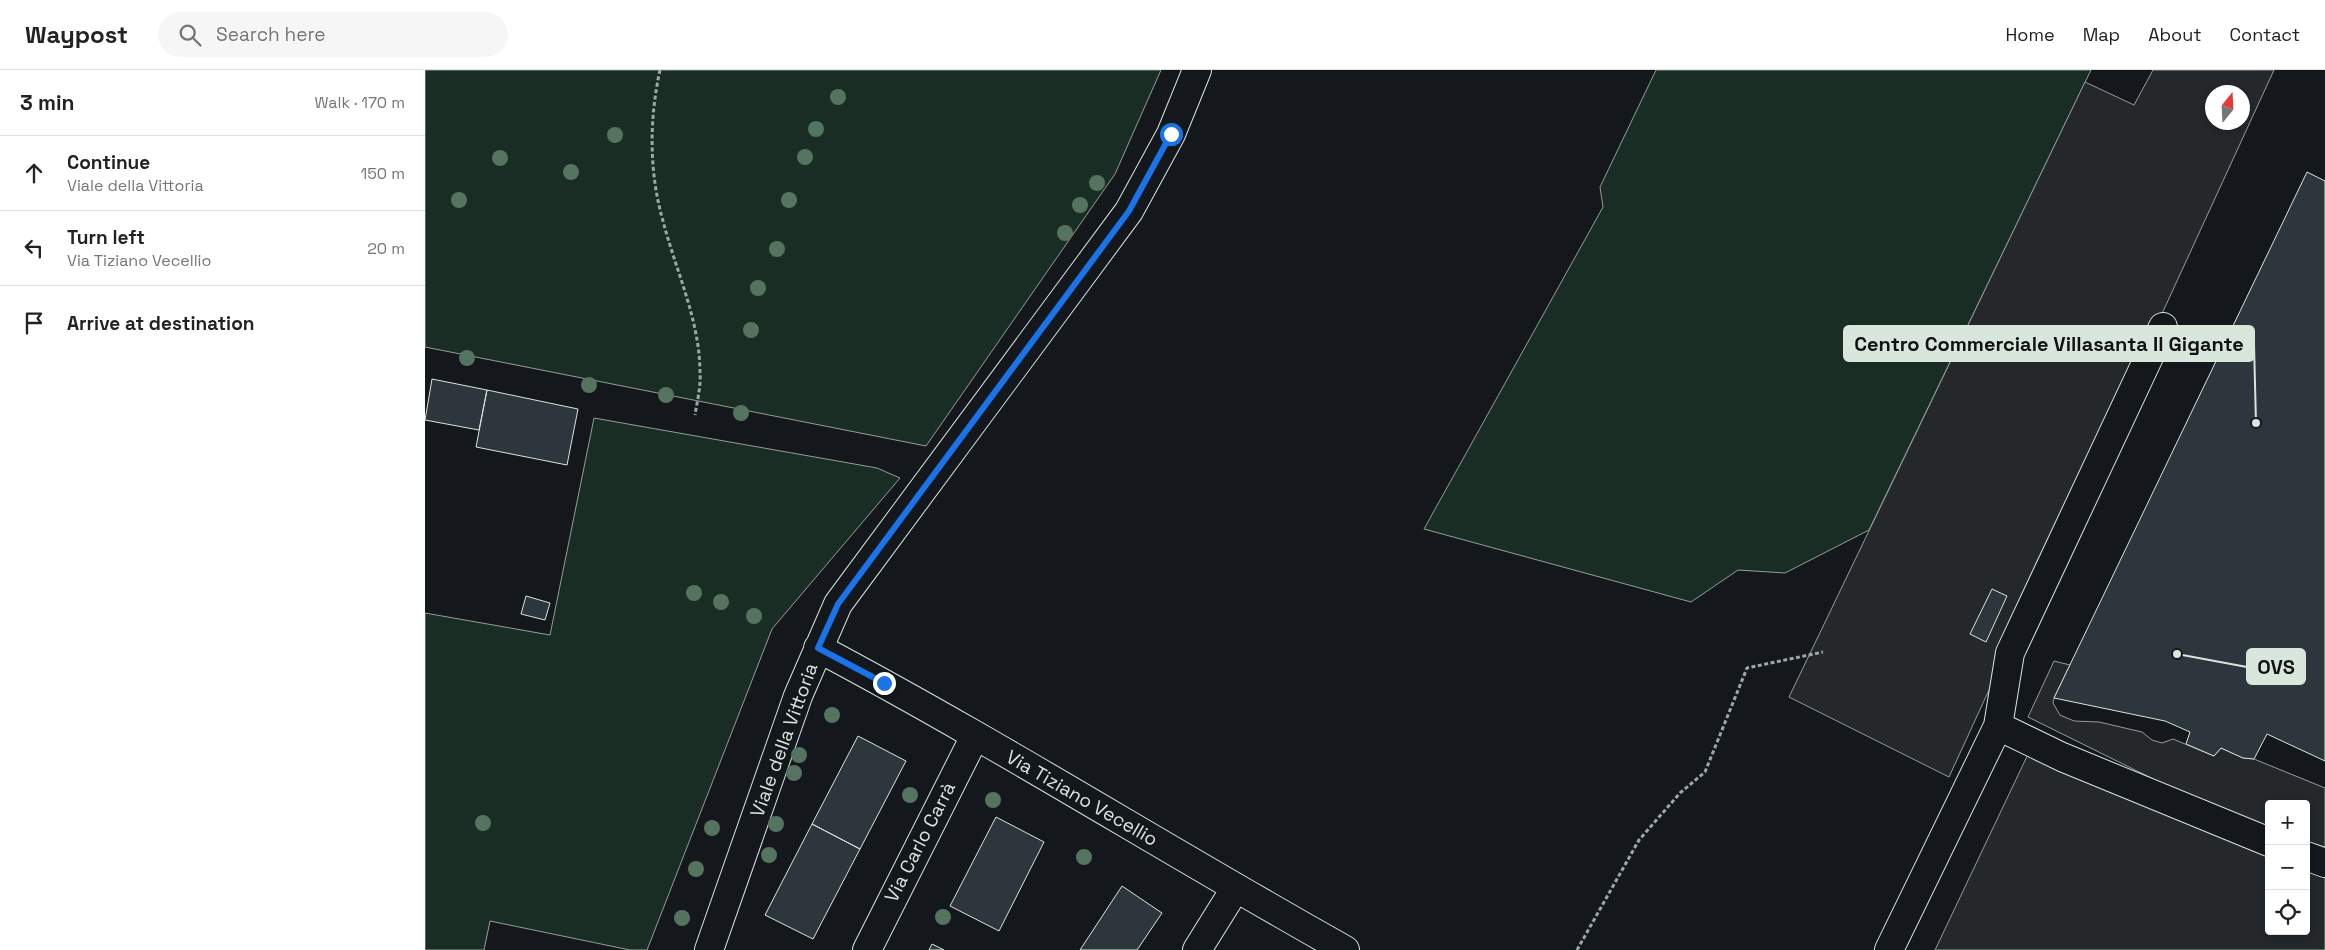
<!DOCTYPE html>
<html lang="en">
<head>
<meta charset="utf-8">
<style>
  body { margin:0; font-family:"Space Grotesk",sans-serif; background:#f6f6f6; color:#222 }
  .controls { position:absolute; right:15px; bottom:15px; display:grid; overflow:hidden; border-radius:5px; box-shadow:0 2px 8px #0003 }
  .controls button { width:45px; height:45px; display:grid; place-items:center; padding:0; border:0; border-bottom:1px solid #e0e0e0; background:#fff; color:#222; font:25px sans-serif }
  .compass { position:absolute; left:1780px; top:15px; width:45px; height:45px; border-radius:50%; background:#fff; box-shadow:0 2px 8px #0003; rotate:18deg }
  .stop { position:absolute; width:15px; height:15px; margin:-11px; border:4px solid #1a73e8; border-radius:50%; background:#fff }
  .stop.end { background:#1a73e8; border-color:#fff; box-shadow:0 1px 5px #0008 }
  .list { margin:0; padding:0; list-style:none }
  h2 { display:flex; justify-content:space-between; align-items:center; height:65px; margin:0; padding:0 20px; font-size:21px }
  h2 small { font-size:16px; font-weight:400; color:#767676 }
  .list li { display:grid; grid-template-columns:32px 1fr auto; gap:15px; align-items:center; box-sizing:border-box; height:75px; padding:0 20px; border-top:1px solid #e0e0e0 }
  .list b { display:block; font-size:19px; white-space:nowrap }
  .list p { margin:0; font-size:16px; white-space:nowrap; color:#767676 }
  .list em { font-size:16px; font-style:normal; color:#767676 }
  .icon { flex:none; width:28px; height:28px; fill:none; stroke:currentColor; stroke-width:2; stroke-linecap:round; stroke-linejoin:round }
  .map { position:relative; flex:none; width:1900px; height:880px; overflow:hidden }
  header { display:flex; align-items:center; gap:30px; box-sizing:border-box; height:70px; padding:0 25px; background:#fff; border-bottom:1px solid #e0e0e0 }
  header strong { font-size:24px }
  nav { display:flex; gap:28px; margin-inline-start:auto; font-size:18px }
  .search { width:350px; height:45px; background:#f6f6f6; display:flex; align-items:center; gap:12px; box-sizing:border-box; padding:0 18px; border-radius:28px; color:#767676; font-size:19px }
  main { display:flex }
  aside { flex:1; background:#fff }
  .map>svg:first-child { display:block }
  .green { fill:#1a2d24; stroke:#939e99 }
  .parking { fill:#24282b; stroke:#939e99; fill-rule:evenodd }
  .building { fill:#2c363c; stroke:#d8e6dc }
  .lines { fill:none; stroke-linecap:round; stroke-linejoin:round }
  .minor-casing { stroke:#d8e6dc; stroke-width:30 }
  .path { stroke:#9da8a2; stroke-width:3; stroke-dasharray:4 2.5; stroke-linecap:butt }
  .minor { stroke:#14181c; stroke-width:28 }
  .tree { fill:#55745f }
  .route { stroke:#1a73e8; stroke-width:6 }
  .labels { text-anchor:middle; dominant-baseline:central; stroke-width:4; stroke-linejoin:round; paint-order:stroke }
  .street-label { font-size:19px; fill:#d8e6dc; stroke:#14181c }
  .leader { fill:none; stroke:#d8e6dc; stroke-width:2 }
  .callout-dot { fill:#d8e6dc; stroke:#14181c; stroke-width:2 }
  .callout { fill:#d8e6dc; stroke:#d8e6dc; stroke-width:2 }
  .callout-label { font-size:20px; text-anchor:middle; font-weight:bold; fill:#111 }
</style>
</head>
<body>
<header>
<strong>Waypost</strong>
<div class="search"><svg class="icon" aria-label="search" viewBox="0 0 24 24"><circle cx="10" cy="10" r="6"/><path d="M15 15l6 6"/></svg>Search here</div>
<nav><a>Home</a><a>Map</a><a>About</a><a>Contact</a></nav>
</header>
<main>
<aside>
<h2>3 min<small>Walk · 170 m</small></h2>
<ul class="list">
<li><svg class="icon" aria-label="ahead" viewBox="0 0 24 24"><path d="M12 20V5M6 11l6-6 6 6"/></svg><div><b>Continue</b><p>Viale della Vittoria</p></div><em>150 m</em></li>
<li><svg class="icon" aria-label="left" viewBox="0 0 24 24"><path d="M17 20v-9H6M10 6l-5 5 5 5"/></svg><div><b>Turn left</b><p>Via Tiziano Vecellio</p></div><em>20 m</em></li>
<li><svg class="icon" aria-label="arrive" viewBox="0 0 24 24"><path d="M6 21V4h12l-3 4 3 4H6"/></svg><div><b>Arrive at destination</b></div></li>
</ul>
</aside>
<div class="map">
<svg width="1900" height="880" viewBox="0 0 1900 880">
  <rect width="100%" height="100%" fill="#14181c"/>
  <path class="green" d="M 0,0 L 736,0 L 690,104 L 501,376 L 0,277 Z
    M 1231,0 L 1666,0 L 1444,460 L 1360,503 L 1313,500 L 1266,532 L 999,459 L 1178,137 L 1175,117 Z
    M 169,348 L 452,398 L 475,408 L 347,559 L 222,880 L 205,880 L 65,851 L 59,880 L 0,880 L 0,543 L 125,565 Z"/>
  <path class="parking" d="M 1728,0 L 1849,0 L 1524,707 L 1364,627 L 1660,12 L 1709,35 ZM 1788,22 L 1818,22 L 1818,52 L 1788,52 Z
    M 1629,591 L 1645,595 L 1629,628 L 1628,633 L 1635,645 L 1649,651 L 1674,652 L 1717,662 L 1727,670 L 1737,673 L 1748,669 L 1789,686 L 1796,678 L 1818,688 L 1829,689 L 1900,718 L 1900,777 L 1881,771 L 1881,734 L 1844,734 L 1844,758 L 1793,741 L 1603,647 Z
    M 1605,680 L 1844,778 L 1844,861 L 1881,861 L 1881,793 L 1900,800 L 1900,880 L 1510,880 Z"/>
  <path class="building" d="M 1882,102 L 1900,111 L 1900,691 L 1842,664 L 1829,689 L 1818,688 L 1796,678 L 1789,686 L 1761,674 L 1765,662 L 1740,651 L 1629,628 Z
    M 7,309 L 62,320 L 54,360 L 0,350 Z
    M 62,320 L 153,339 L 142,395 L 51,377 Z
    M 1567,519 L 1582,526 L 1561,572 L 1545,564 Z
    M 101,526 L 125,533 L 120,550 L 96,544 Z
    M 433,666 L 481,691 L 435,779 L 387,754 Z
    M 571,747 L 619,772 L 574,861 L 525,836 Z
    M 387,754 L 435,779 L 388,869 L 340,845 Z
    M 697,816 L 737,843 L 712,880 L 655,880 Z
    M 507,874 L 519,880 L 504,880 Z"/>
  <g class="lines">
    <g class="minor-casing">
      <path id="minor" d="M 393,578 C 572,673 743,781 920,880
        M 1573,656 L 1637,687 L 1844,772
        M 1881,786 L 1900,793
        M 284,880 L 373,626 L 413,534 L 704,141 L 746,64 L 772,0
        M 442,880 L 550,666
        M 772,880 L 810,819
        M 1464,880 L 1573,656 L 1585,583 L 1738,257"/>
    </g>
    <path class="path" d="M 235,0 C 224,50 224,102 238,151 C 251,201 275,251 275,303 C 276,317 272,332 270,345
      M 1152,880 L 1214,770 L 1255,723 L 1280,702 L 1322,598 L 1398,582"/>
    <use href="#minor" class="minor"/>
  </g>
  <g class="tree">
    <circle cx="413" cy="27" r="8"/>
    <circle cx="391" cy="59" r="8"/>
    <circle cx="190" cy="65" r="8"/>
    <circle cx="380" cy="87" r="8"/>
    <circle cx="75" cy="88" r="8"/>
    <circle cx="146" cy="102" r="8"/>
    <circle cx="672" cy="113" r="8"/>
    <circle cx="34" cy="130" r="8"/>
    <circle cx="364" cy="130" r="8"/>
    <circle cx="655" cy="135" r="8"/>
    <circle cx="640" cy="163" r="8"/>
    <circle cx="352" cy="179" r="8"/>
    <circle cx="333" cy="218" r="8"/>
    <circle cx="326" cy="260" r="8"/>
    <circle cx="42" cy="288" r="8"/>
    <circle cx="164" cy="315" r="8"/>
    <circle cx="241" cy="325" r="8"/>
    <circle cx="316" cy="343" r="8"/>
    <circle cx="269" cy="523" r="8"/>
    <circle cx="296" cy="532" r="8"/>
    <circle cx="329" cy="546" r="8"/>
    <circle cx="407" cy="645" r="8"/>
    <circle cx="374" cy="685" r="8"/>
    <circle cx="369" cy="703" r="8"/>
    <circle cx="485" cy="725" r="8"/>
    <circle cx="568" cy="730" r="8"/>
    <circle cx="58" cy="753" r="8"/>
    <circle cx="351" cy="754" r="8"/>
    <circle cx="287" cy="758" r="8"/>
    <circle cx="344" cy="785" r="8"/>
    <circle cx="659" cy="787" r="8"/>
    <circle cx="271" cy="799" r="8"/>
    <circle cx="518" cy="847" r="8"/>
    <circle cx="257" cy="848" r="8"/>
  </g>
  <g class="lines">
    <path class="route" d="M 459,613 L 393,578 L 413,534 L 704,141 L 746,64"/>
  </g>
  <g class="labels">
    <g class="street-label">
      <text transform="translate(359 670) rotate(-70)">Viale della Vittoria</text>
      <text transform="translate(657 728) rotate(30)">Via Tiziano Vecellio</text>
      <text transform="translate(495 772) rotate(-63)">Via Carlo Carrà</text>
    </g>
  </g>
  <path class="leader" d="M1831 353L1829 274M1752 584L1822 597"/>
  <g class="callout-dot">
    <circle cx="1831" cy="353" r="5"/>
    <circle cx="1752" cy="584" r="5"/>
  </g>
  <g class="callout">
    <rect x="1419" y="256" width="410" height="35" rx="5"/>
    <rect x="1822" y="579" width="58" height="35" rx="5"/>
  </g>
  <g class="callout-label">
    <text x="1624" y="281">Centro Commerciale Villasanta Il Gigante</text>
    <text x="1851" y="604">OVS</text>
  </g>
</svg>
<div class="controls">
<button>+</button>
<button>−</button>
<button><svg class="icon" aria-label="locate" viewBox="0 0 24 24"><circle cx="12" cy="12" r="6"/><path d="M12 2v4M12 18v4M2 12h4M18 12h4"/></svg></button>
</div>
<svg class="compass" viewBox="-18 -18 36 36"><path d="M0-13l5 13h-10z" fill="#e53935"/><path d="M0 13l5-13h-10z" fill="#767676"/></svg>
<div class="stop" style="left:746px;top:64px"></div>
<div class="stop end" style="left:459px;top:613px"></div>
</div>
</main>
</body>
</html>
